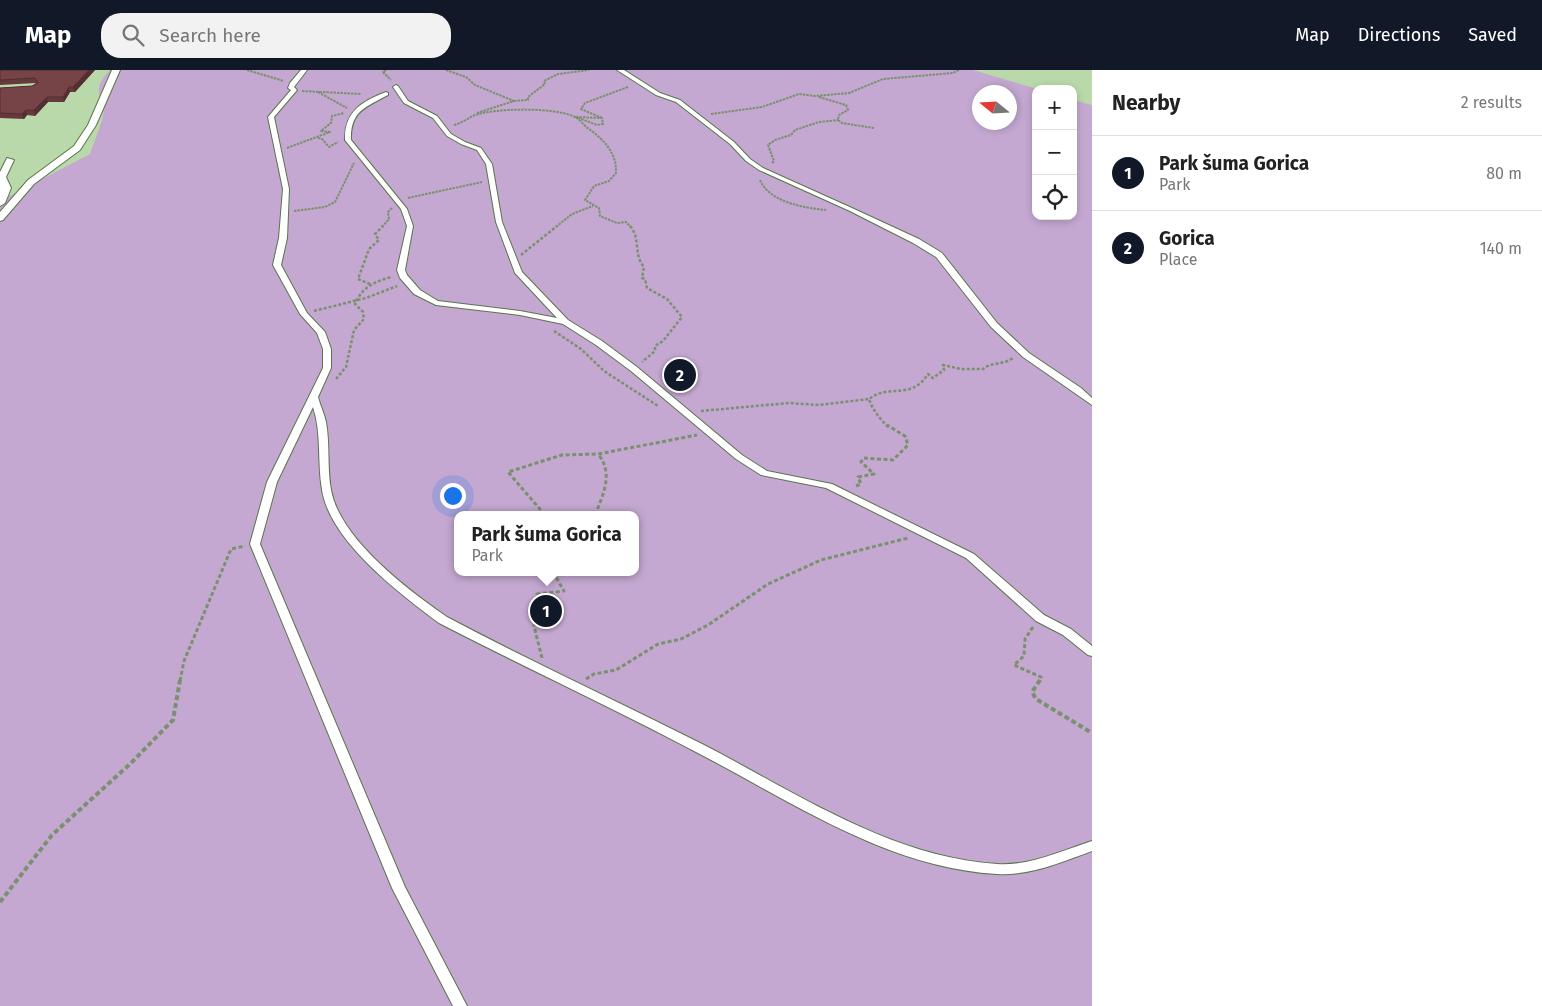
<!DOCTYPE html>
<html lang="en">
<head>
<meta charset="utf-8">
<style>
  body { margin:0; font-family:"Fira Sans",sans-serif; background:#f2f2f2; color:#222 }
  .controls { position:absolute; right:15px; top:15px; display:grid; overflow:hidden; border-radius:10px; box-shadow:0 2px 8px #0003 }
  .controls button { width:45px; height:45px; display:grid; place-items:center; padding:0; border:0; border-bottom:1px solid #e0e0e0; background:#fff; color:#222; font:25px sans-serif }
  .compass { position:absolute; left:972px; top:15px; width:45px; height:45px; border-radius:50%; background:#fff; box-shadow:0 2px 8px #0003; rotate:288deg }
  .you { position:absolute; left:452px; top:425px; width:18px; height:18px; margin:-12px; border:4px solid #fff; border-radius:50%; background:#1a73e8; box-shadow:0 0 0 8px #1a73e833 }
  .badge { display:grid; place-items:center; width:32px; height:32px; border-radius:50%; background:#111827; color:#fff; font-size:16px; font-weight:700 }
  .pin { position:absolute; translate:-50% -50%; border:2px solid #fff; box-shadow:0 1px 5px #0006 }
  .popup { position:absolute; left:454px; top:441px; width:185px; height:65px; box-sizing:border-box; display:grid; place-content:center; border-radius:10px; background:#fff; filter:drop-shadow(0 1px 4px #0005); font-size:16px; white-space:nowrap; color:#767676 }
  .popup b { font-size:19px; color:#222 }
  .popup::after { content:''; position:absolute; left:50%; top:100%; margin-left:-10px; border:10px solid transparent; border-top-color:#fff }
  .list { margin:0; padding:0; list-style:none }
  h2 { display:flex; justify-content:space-between; align-items:center; height:65px; margin:0; padding:0 20px; font-size:21px }
  h2 small { font-size:16px; font-weight:400; color:#767676 }
  .list li { display:grid; grid-template-columns:32px 1fr auto; gap:15px; align-items:center; box-sizing:border-box; height:75px; padding:0 20px; border-top:1px solid #e0e0e0 }
  .list b { display:block; font-size:19px; white-space:nowrap }
  .list p { margin:0; font-size:16px; white-space:nowrap; color:#767676 }
  .list em { font-size:16px; font-style:normal; color:#767676 }
  .icon { flex:none; width:28px; height:28px; fill:none; stroke:currentColor; stroke-width:2; stroke-linecap:round; stroke-linejoin:round }
  .map { position:relative; flex:none; width:1092px; height:936px; overflow:hidden }
  header { display:flex; align-items:center; gap:30px; box-sizing:border-box; height:70px; padding:0 25px; background:#111827; color:#fff }
  header strong { font-size:24px }
  nav { display:flex; gap:28px; margin-inline-start:auto; font-size:18px }
  .search { width:350px; height:45px; background:#f2f2f2; display:flex; align-items:center; gap:12px; box-sizing:border-box; padding:0 18px; border-radius:20px; color:#767676; font-size:19px }
  main { display:flex }
  aside { flex:1; background:#fff }
  .map>svg:first-child { display:block }
  .green { fill:#c4a8d1; fill-rule:evenodd }
  .lines { fill:none; stroke-linecap:round; stroke-linejoin:round }
  .pedestrian-casing { stroke:#59754a; stroke-width:2 }
  .minor-casing { stroke:#59754a; stroke-width:2 }
  .path-far3 { stroke:#7a906e; stroke-width:2; stroke-dasharray:2.5 1; stroke-linecap:butt }
  .path-far2 { stroke:#7a906e; stroke-width:2.5; stroke-dasharray:3 2; stroke-linecap:butt }
  .path-far1 { stroke:#7a906e; stroke-width:3; stroke-dasharray:4 2.5; stroke-linecap:butt }
  .path { stroke:#7a906e; stroke-width:4; stroke-dasharray:5 3; stroke-linecap:butt }
  .pedestrian { fill:#fff; fill-rule:evenodd }
  .minor { fill:#fff; fill-rule:evenodd }
  .wall { fill:#653a3d }
  .shaded-wall { fill:#532f32 }
  .building { fill:#764347; stroke:#532f32 }
</style>
</head>
<body>
<header>
<strong>Map</strong>
<div class="search"><svg class="icon" aria-label="search" viewBox="0 0 24 24"><circle cx="10" cy="10" r="6"/><path d="M15 15l6 6"/></svg>Search here</div>
<nav><a>Map</a><a>Directions</a><a>Saved</a></nav>
</header>
<main>
<div class="map">
<svg width="1092" height="936" viewBox="0 0 1092 936">
  <rect width="100%" height="100%" fill="#bad9aa"/>
  <path class="green" d="M 110,0 L 973,0 L 1037,19 L 1036,146 L 1073,146 L 1073,30 L 1092,35 L 1092,936 L 0,936 L 0,131 L 90,84 C 94,71 100,59 103,46 C 106,28 88,22 110,0 ZM 979,22 L 1009,22 L 1009,52 L 979,52 ZM 457,445 L 635,445 L 635,502 L 457,502 Z"/>
  <g class="lines">
    <g class="pedestrian-casing">
      <path id="pedestrian" d="M 301,0 L 307,0 L 294,17 L 297,20 L 274,47 L 289,119 L 287,168 L 281,195 L 307,243 L 325,262 L 331,279 L 331,298 L 318,327 C 320,335 324,343 326,352 C 330,374 327,398 331,420 C 340,469 408,520 447,547 C 532,592 619,632 704,675 C 797,723 890,787 997,794 C 1030,796 1061,781 1092,771 L 1092,781 C 1062,792 1030,806 997,804 C 887,798 791,731 696,682 C 611,637 524,597 439,553 C 400,524 330,471 322,420 C 317,392 322,364 313,337 L 277,412 L 260,474 L 405,817 L 467,936 L 453,936 L 392,818 L 250,474 L 267,412 L 323,298 L 323,279 L 317,263 L 300,244 L 273,195 L 279,168 L 283,119 L 268,47 L 291,20 L 288,18 L 290,13 Z
        M 617,0 L 624,0 L 660,23 L 680,30 L 734,72 L 750,89 L 763,98 L 854,139 L 919,169 L 942,183 L 997,253 L 1029,283 L 1081,318 L 1092,328 L 1092,335 L 1023,287 L 991,257 L 936,187 L 913,173 L 850,141 L 759,100 L 746,91 L 730,74 L 676,32 L 656,25 Z
        M 396,15 L 398,16 L 408,31 L 437,46 L 451,64 L 465,72 L 481,78 L 492,94 L 502,152 L 522,202 L 568,250 L 602,271 L 637,297 L 742,385 L 767,401 L 832,414 L 974,484 L 1044,545 L 1071,559 L 1092,576 L 1092,586 L 1088,585 L 1063,565 L 1036,551 L 966,488 L 826,418 L 761,405 L 736,389 L 631,301 L 596,275 L 563,254 L 520,245 L 436,235 L 414,224 L 400,208 L 397,200 L 407,156 L 401,139 L 345,70 C 344,42 362,31 386,22 L 388,23 L 388,25 C 366,37 350,41 351,70 L 407,139 L 413,156 L 405,200 L 407,205 L 420,220 L 438,231 L 520,241 L 557,248 L 515,203 L 496,152 L 486,94 L 477,80 L 461,74 L 447,66 L 433,48 L 404,33 L 393,17 Z"/>
    </g>
    <g class="minor-casing">
      <path id="minor" d="M 112,0 L 120,0 L 96,55 L 80,80 L 34,114 L 3,150 L 0,151 L 0,142 L 28,110 L 74,76 L 88,55 Z
        M 7,88 L 14,90 L 6,107 L 11,118 L 5,133 L 0,136 L 0,102 Z"/>
    </g>
    <path class="path-far3" d="M 247,0 L 284,11
      M 386,0 L 383,2 L 391,10
      M 446,0 L 466,7 L 475,15 L 514,31 L 477,43
      M 302,21 L 361,24
      M 318,22 L 347,38
      M 819,27 L 846,35 L 848,40 L 839,45 L 838,50 L 842,53 L 874,58
      M 514,31 L 528,30 L 528,27 L 545,14 L 544,11 L 558,4 L 589,0
      M 711,44 L 762,37 L 799,24 L 815,26 L 849,23 L 883,9 L 953,3 L 959,0
      M 576,47 L 602,48 L 603,54 L 597,55 Z
      M 602,48 L 581,39 L 585,33 L 628,17
      M 454,55 C 462,53 468,48 475,45 C 495,38 556,37 575,47 C 580,49 584,56 589,59 C 604,70 617,83 616,103 L 609,111 L 594,116 L 585,130 L 599,138 L 600,146 L 617,153 L 626,152 L 631,157
      M 318,68 L 322,69 L 329,77 L 338,72
      M 287,78 L 330,62 L 321,61 L 331,53 L 332,46 L 344,43
      M 772,93 L 774,91 L 768,75 L 775,70 L 791,65 L 795,60 L 819,52 L 838,50
      M 760,110 C 769,132 804,138 826,140
      M 408,128 L 482,112
      M 294,141 L 325,137 L 335,132 L 354,93
      M 382,157 L 389,149 L 388,142 L 392,138
      M 556,157 L 572,144 L 593,136"/>
    <path class="path-far2" d="M 630,156 C 641,168 633,184 644,197 L 642,208 L 645,209 L 647,218 L 667,229 L 682,247 L 663,271 L 655,276 L 655,281 L 642,292
      M 521,185 L 557,156
      M 370,214 L 358,209 L 369,179 L 379,170 L 375,164 L 383,156
      M 314,241 L 366,228 L 397,216
      M 554,261 L 581,279 L 604,301 L 658,336
      M 336,309 L 346,297 L 354,260 L 364,249 L 363,242 L 355,234 C 362,217 374,212 391,207
      M 701,341 L 789,333 L 819,335 L 869,329
      M 888,357 C 880,349 872,339 869,329 C 890,313 911,331 928,304 L 933,308 L 944,300 L 943,295 L 961,299 L 983,299 C 991,292 1004,295 1013,288"/>
    <path class="path-far1" d="M 856,416 L 861,414 L 858,407 L 874,404 L 861,392 L 864,388 L 893,390 L 908,375 L 905,366 L 887,355
      M 545,445 L 508,402 L 562,385 L 598,384
      M 595,445 C 603,425 614,403 598,384 L 697,365
      M 1033,557 L 1025,569 L 1024,586 L 1014,595 L 1041,607 L 1040,611
      M 542,588 L 534,556 L 538,542 L 537,524 L 564,521 L 553,502
      M 586,609 L 594,604 L 616,600 L 658,574 L 681,569 L 708,555 L 768,514 L 821,490 L 908,468
      M 180,611 L 184,591 L 231,479 L 245,476"/>
    <path class="path" d="M 1040,610 L 1032,622 L 1036,629 L 1092,663
      M 0,832 L 52,765 L 130,694 L 173,650 L 180,610"/>
    <use href="#pedestrian" class="pedestrian"/>
    <use href="#minor" class="minor"/>
  </g>
  <path class="wall" d="M 0,0 L 95,0 L 75,22 L 70,22 L 64,32 L 48,32 L 35,46 L 27,45 L 24,49 L 0,48 L 0,18 L 32,16 L 36,13 L 0,15 Z"/>
  <path class="shaded-wall" d="M 89,0 L 95,0 L 75,22 L 73,17 Z
    M 69,17 L 70,22 L 64,32 L 63,27 Z
    M 47,27 L 48,32 L 35,46 L 34,40 Z
    M 26,40 L 27,45 L 24,49 L 22,44 Z"/>
  <path class="building" d="M 0,0 L 89,0 L 73,17 L 69,17 L 63,27 L 47,27 L 34,40 L 26,40 L 22,44 L 0,43 L 0,18 L 32,16 L 38,13 L 35,8 L 0,10 Z"/>
</svg>
<div class="controls">
<button>+</button>
<button>−</button>
<button><svg class="icon" aria-label="locate" viewBox="0 0 24 24"><circle cx="12" cy="12" r="6"/><path d="M12 2v4M12 18v4M2 12h4M18 12h4"/></svg></button>
</div>
<svg class="compass" viewBox="-18 -18 36 36"><path d="M0-13l5 13h-10z" fill="#e53935"/><path d="M0 13l5-13h-10z" fill="#767676"/></svg>
<div class="you"></div>
<div class="pin badge" style="left:546px;top:541px">1</div>
<div class="popup"><b>Park šuma Gorica</b>Park</div>
<div class="pin badge" style="left:680px;top:305px">2</div>
</div>
<aside>
<h2>Nearby<small>2 results</small></h2>
<ul class="list">
<li><span class="badge">1</span><div><b>Park šuma Gorica</b><p>Park</p></div><em>80 m</em></li>
<li><span class="badge">2</span><div><b>Gorica</b><p>Place</p></div><em>140 m</em></li>
</ul>
</aside>
</main>
</body>
</html>
